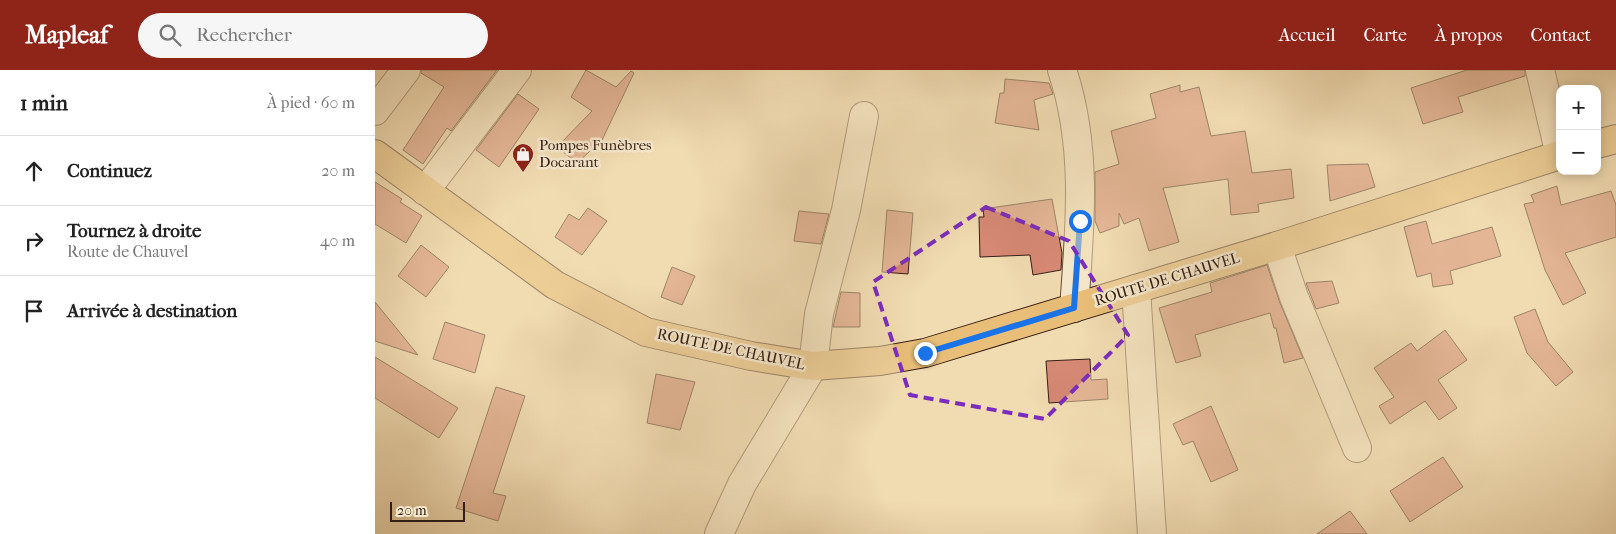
<!DOCTYPE html>
<html lang="fr">
<head>
<meta charset="utf-8">
<style>
  body { margin:0; font-family:"IM FELL French Canon",serif; background:#f6f6f6; color:#222 }
  .controls { position:absolute; right:15px; top:15px; display:grid; overflow:hidden; border-radius:10px; box-shadow:0 2px 12px #0003 }
  .controls button { width:45px; height:45px; display:grid; place-items:center; padding:0; border:0; border-bottom:1px solid #e0e0e0; background:#fff; color:#222; font:25px sans-serif }
  .scale { position:absolute; left:15px; bottom:12px; width:75px; box-sizing:border-box; padding-left:5px; border:2px solid #351e15; border-top:0; font-size:14px; line-height:18px; white-space:nowrap; color:#351e15; -webkit-text-stroke:4px #f6e8cc; paint-order:stroke }
  .stop { position:absolute; width:15px; height:15px; margin:-11px; border:4px solid #1a73e8; border-radius:50%; background:#fff }
  .stop.end { background:#1a73e8; border-color:#fff; box-shadow:0 1px 5px #0008 }
  .list { margin:0; padding:0; list-style:none }
  h2 { display:flex; justify-content:space-between; align-items:center; height:65px; margin:0; padding:0 20px; font-size:21px }
  h2 small { font-size:16px; font-weight:400; color:#767676 }
  .list li { display:grid; grid-template-columns:32px 1fr auto; gap:15px; align-items:center; box-sizing:border-box; height:70px; padding:0 20px; border-top:1px solid #e0e0e0 }
  .list b { display:block; font-size:19px; white-space:nowrap }
  .list p { margin:0; font-size:16px; white-space:nowrap; color:#767676 }
  .list em { font-size:16px; font-style:normal; color:#767676 }
  .icon { flex:none; width:28px; height:28px; fill:none; stroke:currentColor; stroke-width:2; stroke-linecap:round; stroke-linejoin:round }
  .map { position:relative; flex:none; width:1241px; height:464px; overflow:hidden }
  header { display:flex; align-items:center; gap:30px; box-sizing:border-box; height:70px; padding:0 25px; background:#8f2418; color:#fff }
  header strong { font-size:24px }
  nav { display:flex; gap:28px; margin-inline-start:auto; font-size:18px }
  .search { width:350px; height:45px; background:#f6f6f6; display:flex; align-items:center; gap:12px; box-sizing:border-box; padding:0 18px; border-radius:28px; color:#767676; font-size:19px }
  main { display:flex }
  aside { flex:1; background:#fff }
  .map>svg:first-child { display:block }
  .building { fill:#d68975; stroke:#351e15 }
  .lines { fill:none; stroke-linecap:round; stroke-linejoin:round }
  .minor-casing { stroke:#644d3c; stroke-width:30 }
  .major-casing { stroke:#351e15; stroke-width:30 }
  .minor { stroke:#f6e8cc; stroke-width:28 }
  .major { stroke:#e8be78; stroke-width:28 }
  .route { stroke:#1a73e8; stroke-width:6 }
  .marked { fill:none; stroke:#7b2cbf; stroke-width:4; stroke-dasharray:10 6; stroke-linejoin:round }
  .labels { text-anchor:middle; dominant-baseline:central; stroke-width:5; stroke-linejoin:round; paint-order:stroke }
  .poi-label { font-size:15px; fill:#351e15; stroke:#f6e8cc; text-anchor:start }
  .street-label { font-size:15px; fill:#351e15; stroke:#f6e8cc }
</style>
</head>
<body>
<header>
<strong>Mapleaf</strong>
<div class="search"><svg class="icon" aria-label="search" viewBox="0 0 24 24"><circle cx="10" cy="10" r="6"/><path d="M15 15l6 6"/></svg>Rechercher</div>
<nav><a>Accueil</a><a>Carte</a><a>À propos</a><a>Contact</a></nav>
</header>
<main>
<aside>
<h2>1 min<small>À pied · 60 m</small></h2>
<ul class="list">
<li><svg class="icon" aria-label="ahead" viewBox="0 0 24 24"><path d="M12 20V5M6 11l6-6 6 6"/></svg><div><b>Continuez</b></div><em>20 m</em></li>
<li><svg class="icon" aria-label="right" viewBox="0 0 24 24"><path d="M7 20v-9h11M14 6l5 5-5 5"/></svg><div><b>Tournez à droite</b><p>Route de Chauvel</p></div><em>40 m</em></li>
<li><svg class="icon" aria-label="arrive" viewBox="0 0 24 24"><path d="M6 21V4h12l-3 4 3 4H6"/></svg><div><b>Arrivée à destination</b></div></li>
</ul>
</aside>
<div class="map">
<svg width="1241" height="464" viewBox="0 0 1241 464">
  <rect width="100%" height="100%" fill="#f1dbb1"/>
  <filter id="stains"><feTurbulence type="fractalNoise" baseFrequency=".004" numOctaves="4"/><feColorMatrix values="0 0 0 0 .2 0 0 0 0 .09 0 0 0 0 .02 0 0 0 .5 -.17"/></filter>
  <radialGradient id="worn" r=".72"><stop offset=".6" stop-color="#630" stop-opacity="0"/><stop offset="1" stop-color="#630" stop-opacity=".3"/></radialGradient>
  <path class="building" d="M 46,0 L 122,0 L 76,61 L 72,58 L 48,94 L 28,80 L 69,17 L 46,3 Z
    M 211,0 L 241,17 L 256,1 L 259,3 L 227,70 L 202,93 L 182,77 L 217,41 L 196,27 Z
    M 1092,0 L 1150,0 L 1150,6 L 1083,27 L 1088,42 L 1048,54 L 1036,18 Z
    M 630,9 L 674,13 L 678,24 L 659,30 L 664,60 L 620,53 L 625,23 L 629,23 Z
    M 805,15 L 805,22 L 824,17 L 836,66 L 870,61 L 877,103 L 916,99 L 919,128 L 883,134 L 884,142 L 856,145 L 853,109 L 788,118 L 804,172 L 774,181 L 764,148 L 749,154 L 744,143 L 744,156 L 725,163 L 720,151 L 720,102 L 744,94 L 736,61 L 781,48 L 775,24 Z
    M 143,24 L 164,39 L 124,97 L 101,80 Z
    M 993,94 L 1000,117 L 955,131 L 952,95 Z
    M 0,112 L 27,129 L 25,132 L 47,146 L 31,173 L 0,154 Z
    M 1182,116 L 1186,135 L 1236,121 L 1241,135 L 1241,167 L 1190,183 L 1211,223 L 1188,235 L 1170,200 L 1149,134 L 1159,132 L 1156,125 Z
    M 677,129 L 687,183 L 686,200 L 658,205 L 655,185 L 605,187 L 604,147 L 609,147 L 608,139 Z
    M 213,138 L 232,151 L 207,185 L 180,167 L 194,144 L 204,150 Z
    M 512,140 L 538,143 L 533,204 L 507,202 Z
    M 424,141 L 454,144 L 446,174 L 419,171 Z
    M 1051,151 L 1057,174 L 1117,157 L 1126,186 L 1075,201 L 1078,214 L 1058,217 L 1056,203 L 1042,207 L 1029,157 Z
    M 46,175 L 74,197 L 51,227 L 23,206 Z
    M 892,195 L 905,233 L 928,288 L 909,293 L 901,258 L 899,258 L 895,243 L 820,265 L 826,286 L 801,293 L 784,238 L 837,222 L 835,213 Z
    M 297,197 L 320,206 L 307,235 L 286,227 Z
    M 957,211 L 964,233 L 941,239 L 931,213 Z
    M 466,222 L 485,223 L 485,257 L 458,257 Z
    M 0,232 L 22,259 L 43,285 L 0,271 Z
    M 1160,239 L 1173,272 L 1198,302 L 1181,316 L 1152,283 L 1139,247 Z
    M 70,252 L 110,265 L 100,303 L 58,289 Z
    M 1070,260 L 1092,290 L 1063,310 L 1082,338 L 1064,350 L 1050,331 L 1015,354 L 1004,336 L 1019,327 L 999,298 L 1036,273 L 1042,281 Z
    M 0,287 L 83,338 L 64,368 L 0,328 Z
    M 715,289 L 716,310 L 732,309 L 733,329 L 674,333 L 671,291 Z
    M 281,304 L 320,312 L 305,360 L 272,353 Z
    M 121,317 L 150,326 L 118,423 L 131,426 L 123,451 L 81,438 Z
    M 836,336 L 863,400 L 836,412 L 818,371 L 808,375 L 798,354 Z
    M 1068,387 L 1088,417 L 1035,452 L 1015,421 Z
    M 975,441 L 992,464 L 942,464 Z"/>
  <g class="lines">
    <g class="minor-casing">
      <path id="minor" d="M 687,0 C 713,76 705,159 699,238
        M 1165,0 L 1185,85
        M 0,41 L 31,0
        M 50,121 L 142,0
        M 902,176 L 919,227 L 982,378
        M 761,219 L 777,464
        M 344,464 L 367,414 L 438,296 L 444,244 L 471,140 L 489,46"/>
    </g>
    <g class="major-casing">
      <path id="major" d="M 1222,74 L 1241,69
        M 0,84 L 180,215 L 271,262 L 376,286 L 438,296 L 505,291 L 550,283 L 902,176 L 1185,85"/>
    </g>
    <use href="#minor" class="minor"/>
    <use href="#major" class="major"/>
  </g>
  <g class="lines">
    <path class="route" d="M 550,283 L 699,238 L 705,151"/>
  </g>
  <path d="M0 0H1241V464H0ZM 611,137 L 694,171 L 753,265 L 670,349 L 535,325 L 498,212 Z" fill="#f1dbb1" fill-opacity=".55" fill-rule="evenodd"/>
  <path class="marked" d="M 611,137 L 694,171 L 753,265 L 670,349 L 535,325 L 498,212 Z"/>
  <defs>
    <g id="shop-pin" transform="scale(1.125)"><path d="M0 17L-7.5 6A9.5 9.5 0 1 1 7.5 6Z" fill="#8f2418" stroke="#f6e8cc"/><path d="M-5-2.5h2.3a2.7 3.5 0 0 1 5.4 0H5L5.5 6h-11ZM-1.5-2.5h3a1.5 2.3 0 0 0-3 0Z" fill="#fff"/></g>
  </defs>
  <g fill-rule="evenodd">
    <use href="#shop-pin" x="148" y="84"/>
  </g>
  <g class="labels">
    <g class="poi-label">
      <text x="164" y="75">Pompes Funèbres<tspan x="164" dy="17">Docarant</tspan></text>
    </g>
    <g class="street-label">
      <text transform="translate(792 209) rotate(-17)">ROUTE DE CHAUVEL</text>
      <text transform="translate(356 279) rotate(12)">ROUTE DE CHAUVEL</text>
    </g>
  </g>
  <rect width="100%" height="100%" filter="url(#stains)"/>
  <rect width="100%" height="100%" fill="url(#worn)"/>
</svg>
<div class="controls">
<button>+</button>
<button>−</button>
</div>
<div class="scale">20 m</div>
<div class="stop" style="left:705px;top:151px"></div>
<div class="stop end" style="left:550px;top:283px"></div>
</div>
</main>
</body>
</html>
